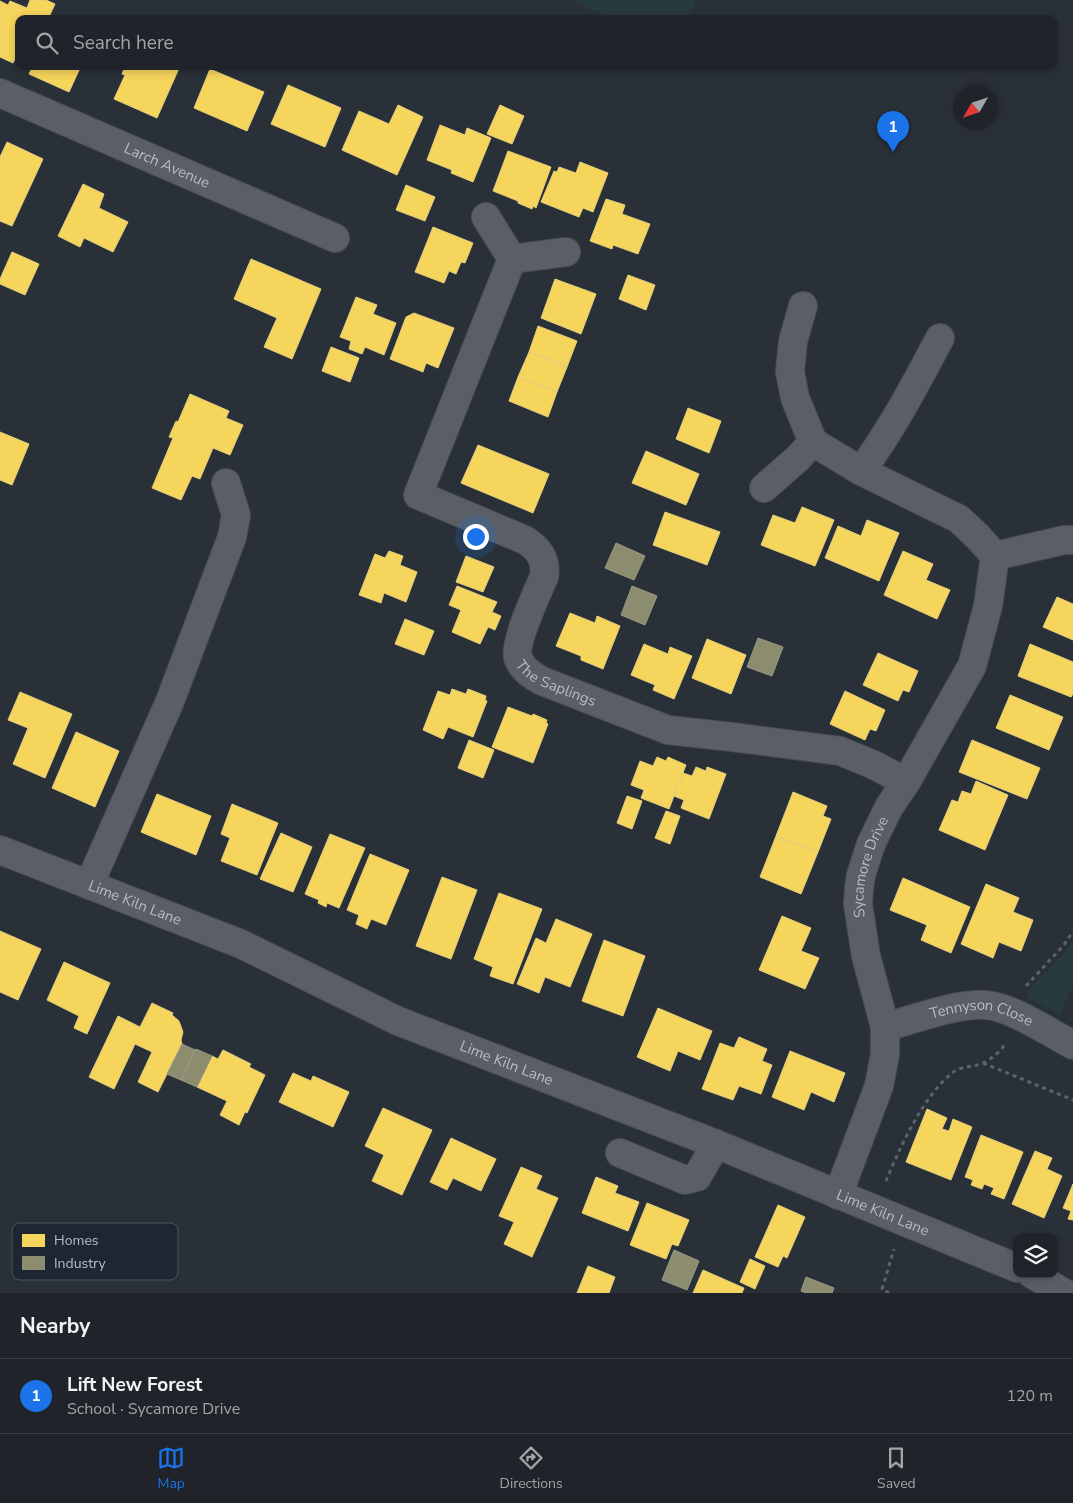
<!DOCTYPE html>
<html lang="en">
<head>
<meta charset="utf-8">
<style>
  body { margin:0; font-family:"Nunito Sans",sans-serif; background:#282c32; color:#f1f3f6 }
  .controls { position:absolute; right:15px; bottom:15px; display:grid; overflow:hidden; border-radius:10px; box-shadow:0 2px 8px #0003 }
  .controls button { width:45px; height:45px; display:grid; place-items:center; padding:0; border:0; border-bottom:1px solid #3d4147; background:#20242a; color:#f1f3f6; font:25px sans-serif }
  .compass { position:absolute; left:953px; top:85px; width:45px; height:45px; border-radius:50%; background:#20242a; box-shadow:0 2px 8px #0003; rotate:231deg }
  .you { position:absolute; left:475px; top:536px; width:18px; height:18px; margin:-12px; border:4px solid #fff; border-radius:50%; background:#1a73e8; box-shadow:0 0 0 8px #1a73e833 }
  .badge { display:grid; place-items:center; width:32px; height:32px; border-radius:50%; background:#1a73e8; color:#fff; font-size:16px; font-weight:700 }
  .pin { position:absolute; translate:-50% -41px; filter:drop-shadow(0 1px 2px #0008) }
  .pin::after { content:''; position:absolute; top:26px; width:18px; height:15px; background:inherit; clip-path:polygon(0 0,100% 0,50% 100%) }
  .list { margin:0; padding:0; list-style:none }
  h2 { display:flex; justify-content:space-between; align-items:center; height:65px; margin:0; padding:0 20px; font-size:21px }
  h2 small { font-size:16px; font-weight:400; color:#a2a4a8 }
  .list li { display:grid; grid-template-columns:32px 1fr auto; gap:15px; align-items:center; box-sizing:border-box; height:75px; padding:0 20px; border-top:1px solid #3d4147 }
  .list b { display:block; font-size:19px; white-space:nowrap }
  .list p { margin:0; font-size:16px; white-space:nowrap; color:#a2a4a8 }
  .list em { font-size:16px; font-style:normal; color:#a2a4a8 }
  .icon { flex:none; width:28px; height:28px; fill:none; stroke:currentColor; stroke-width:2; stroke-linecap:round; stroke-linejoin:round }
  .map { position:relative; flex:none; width:1073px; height:1293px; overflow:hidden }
  .search { position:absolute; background:#20242a; box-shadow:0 2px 8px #0003; left:15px; right:15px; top:15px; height:55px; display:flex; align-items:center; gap:12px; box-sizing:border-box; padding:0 18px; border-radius:10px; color:#a2a4a8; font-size:19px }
  .sheet { height:140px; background:#20242a }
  nav { display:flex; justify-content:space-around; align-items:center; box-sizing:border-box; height:70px; border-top:1px solid #3d4147; background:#20242a; font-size:14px; color:#a2a4a8 }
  nav a { display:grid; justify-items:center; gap:2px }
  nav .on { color:#1a73e8 }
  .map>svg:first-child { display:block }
  .green { fill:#273a3e }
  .homes { fill:#f6d55c; stroke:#e2ce7d }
  .industry { fill:#8c8c6e; stroke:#989a89 }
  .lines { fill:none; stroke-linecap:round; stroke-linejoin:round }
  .minor-casing { stroke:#484c53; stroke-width:30 }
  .path { stroke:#5d636a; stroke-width:3; stroke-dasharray:4 4; stroke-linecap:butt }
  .minor { stroke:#5a5e66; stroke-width:28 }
  .labels { text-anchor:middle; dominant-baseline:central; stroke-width:5; stroke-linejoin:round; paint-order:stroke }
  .street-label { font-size:15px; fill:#b4bcc9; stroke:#1d2633 }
  .key { fill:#1d2633; stroke:#4a5360; stroke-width:1 }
  .key-label { font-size:14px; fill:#b4bcc9 }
</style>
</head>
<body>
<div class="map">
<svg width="1073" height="1293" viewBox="0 0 1073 1293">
  <rect width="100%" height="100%" fill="#2a3038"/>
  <path class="green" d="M 571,0 L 696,0 L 688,19 L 613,19 Z
    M 1073,940 L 1073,986 L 1060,1014 L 1029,999 L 1027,991 L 1067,950 Z"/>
  <path class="homes" d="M 30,0 L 46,0 L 55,4 L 48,19 L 19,19 L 19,51 L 13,63 L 0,57 L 0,1 L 8,5 L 10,1 L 27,8 Z
    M 33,66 L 81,66 L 69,92 L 29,74 Z
    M 125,66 L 180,66 L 157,118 L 114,99 L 125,75 L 122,74 Z
    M 210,69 L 264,92 L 247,131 L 194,108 Z
    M 288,85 L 341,108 L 325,147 L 271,124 Z
    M 398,105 L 423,117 L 397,175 L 342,150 L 359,111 L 389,124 Z
    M 500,105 L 524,116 L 512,144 L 487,134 Z
    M 440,125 L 465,135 L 467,128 L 491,138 L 473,182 L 451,173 L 452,170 L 427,160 Z
    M 7,142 L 43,159 L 12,226 L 0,221 L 0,157 Z
    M 508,151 L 551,167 L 536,208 L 533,206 L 532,209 L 518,203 L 518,201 L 493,191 Z
    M 580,162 L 608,173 L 593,212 L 583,208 L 579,217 L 541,202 L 554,171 L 557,172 L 559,167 L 576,173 Z
    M 83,184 L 104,194 L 99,208 L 128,222 L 113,252 L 84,238 L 80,247 L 58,236 Z
    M 406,185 L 435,197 L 425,221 L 396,210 Z
    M 606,199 L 625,205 L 622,214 L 650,224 L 638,254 L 613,245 L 612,249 L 590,241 Z
    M 433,227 L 473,243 L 465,263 L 461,262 L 456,274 L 449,271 L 444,283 L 415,272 Z
    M 12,252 L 39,264 L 25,295 L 0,284 L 0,279 Z
    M 251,259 L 321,289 L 292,359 L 264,347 L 277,318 L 234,299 Z
    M 628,275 L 655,285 L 646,310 L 619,299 Z
    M 555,279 L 596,294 L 581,334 L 541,318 Z
    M 356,297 L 377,305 L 373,314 L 396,323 L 384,355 L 365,347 L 362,354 L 349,349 L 351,341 L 340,337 Z
    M 414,313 L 454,328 L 438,368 L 426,363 L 423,372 L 390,359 L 406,317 Z
    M 538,326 L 577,341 L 567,367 L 529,352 Z
    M 331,347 L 359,358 L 350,382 L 322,371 Z
    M 529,352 L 567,367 L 557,392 L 518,377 Z
    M 518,377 L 557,392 L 548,417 L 509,401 Z
    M 190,394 L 229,411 L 226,418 L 243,425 L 230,455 L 213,448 L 200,479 L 192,476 L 181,500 L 152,488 L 173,438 L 169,437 L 176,421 L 178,422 Z
    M 688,408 L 721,421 L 709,453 L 676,439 Z
    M 0,432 L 29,444 L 12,485 L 0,480 Z
    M 478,445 L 549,474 L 533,513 L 461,483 Z
    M 646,451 L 699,474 L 686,505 L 632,483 Z
    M 802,507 L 834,520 L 815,566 L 761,545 L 773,515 L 795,523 Z
    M 665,512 L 720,532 L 707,565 L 653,545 Z
    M 867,520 L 899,533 L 879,581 L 825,558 L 838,526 L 861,536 Z
    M 389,551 L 403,556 L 400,565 L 417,572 L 406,602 L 384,593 L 381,603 L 359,595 L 375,554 L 385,558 Z
    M 903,551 L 933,564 L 926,580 L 950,590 L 937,619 L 884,595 Z
    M 466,556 L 494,567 L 483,592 L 456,582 Z
    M 457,586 L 497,602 L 492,612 L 501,616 L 495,630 L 488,627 L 480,644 L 452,632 L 461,610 L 449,605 Z
    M 1057,597 L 1073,604 L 1073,640 L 1043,627 Z
    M 570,613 L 595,623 L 597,616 L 620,626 L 603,669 L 581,660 L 581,656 L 556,646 Z
    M 405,619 L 434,631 L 424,655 L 395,644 Z
    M 707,639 L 746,655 L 731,694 L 692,678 Z
    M 644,644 L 668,654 L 670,647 L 692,656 L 674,699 L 653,690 L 655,685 L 631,675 Z
    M 1030,644 L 1073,662 L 1073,694 L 1071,697 L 1018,676 Z
    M 878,653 L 918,671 L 909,692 L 903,690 L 898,701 L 863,685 Z
    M 452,689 L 466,694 L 468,689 L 486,696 L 485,700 L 487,701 L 473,737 L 448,727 L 443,739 L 423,730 L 438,691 L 450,695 Z
    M 845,691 L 885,710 L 876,731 L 870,729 L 865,740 L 830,724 Z
    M 20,692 L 72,714 L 45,778 L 13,764 L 28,728 L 8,720 Z
    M 1010,695 L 1063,717 L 1049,750 L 996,728 Z
    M 508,707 L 532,716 L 533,714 L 547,720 L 546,723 L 548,724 L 533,763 L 492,747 Z
    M 76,732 L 119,751 L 95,807 L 52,788 Z
    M 469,740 L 494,750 L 483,778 L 458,768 Z
    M 972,740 L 1040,768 L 1027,799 L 959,772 Z
    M 657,757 L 666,761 L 668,757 L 686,765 L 669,809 L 641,798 L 644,790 L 631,785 L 640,761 L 653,766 Z
    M 696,767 L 706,771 L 707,767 L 726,774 L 709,819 L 681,808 L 684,800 L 674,796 L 683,773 L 692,776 Z
    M 976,781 L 1008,795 L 985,850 L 939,830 L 952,800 L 958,802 L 962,791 L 971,794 Z
    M 793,792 L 827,806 L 823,816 L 831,819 L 818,852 L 776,836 Z
    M 157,794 L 211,816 L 196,855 L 141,832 Z
    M 627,796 L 642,801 L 632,829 L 617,823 Z
    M 232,804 L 278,823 L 257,875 L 221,861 L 230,838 L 221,834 Z
    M 666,811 L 680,816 L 670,844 L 655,838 Z
    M 281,833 L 312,847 L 293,892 L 260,879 Z
    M 330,834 L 365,848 L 339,908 L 327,903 L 326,907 L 318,903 L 319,900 L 305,894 Z
    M 776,836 L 818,852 L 801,894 L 760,877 Z
    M 370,854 L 409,870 L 386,925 L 371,919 L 367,929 L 356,924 L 359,915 L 347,910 Z
    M 442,877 L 477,890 L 451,959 L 416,946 Z
    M 903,878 L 970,907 L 951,953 L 921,940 L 927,925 L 890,910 Z
    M 986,884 L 1019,898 L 1013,912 L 1033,920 L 1021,951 L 999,942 L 993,958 L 961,944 Z
    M 499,893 L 542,909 L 513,984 L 490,976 L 493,967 L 474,959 Z
    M 782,916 L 811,928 L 801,951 L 819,958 L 805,989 L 759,970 Z
    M 556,919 L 592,934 L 570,987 L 545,977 L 539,993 L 517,984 L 536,938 L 546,943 Z
    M 0,931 L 41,949 L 18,1000 L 0,992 Z
    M 604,940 L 645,956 L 623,1016 L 582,1001 Z
    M 64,962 L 110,983 L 87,1034 L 74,1028 L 79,1016 L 47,1000 Z
    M 152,1003 L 173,1013 L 172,1015 L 179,1021 L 183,1032 L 181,1040 L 182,1044 L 158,1092 L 138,1082 L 152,1052 L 135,1044 L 114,1089 L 89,1077 L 118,1016 L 140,1027 Z
    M 658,1008 L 712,1031 L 700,1060 L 678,1051 L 670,1071 L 637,1057 Z
    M 739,1037 L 767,1049 L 762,1061 L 772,1065 L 761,1094 L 739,1086 L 733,1100 L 702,1089 L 720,1043 L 734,1048 Z
    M 223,1050 L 251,1064 L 249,1067 L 265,1075 L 247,1113 L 245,1112 L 239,1125 L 220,1115 L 227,1101 L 197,1087 L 212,1056 L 218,1059 Z
    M 790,1051 L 845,1073 L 834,1102 L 811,1092 L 804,1110 L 772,1097 Z
    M 293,1073 L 311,1081 L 313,1076 L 349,1092 L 333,1127 L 279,1102 Z
    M 383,1108 L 432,1130 L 402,1195 L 372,1181 L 384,1155 L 365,1146 Z
    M 927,1109 L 947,1118 L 942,1129 L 949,1131 L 953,1119 L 972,1127 L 951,1180 L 906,1162 Z
    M 981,1135 L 1023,1152 L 1004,1199 L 991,1194 L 994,1188 L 984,1184 L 982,1189 L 971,1185 L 973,1180 L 965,1177 Z
    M 451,1138 L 496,1159 L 481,1191 L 453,1178 L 447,1190 L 430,1182 Z
    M 1035,1151 L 1052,1158 L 1047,1169 L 1062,1176 L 1044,1218 L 1012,1204 Z
    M 521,1167 L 542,1176 L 536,1189 L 558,1198 L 532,1257 L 504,1244 L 514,1222 L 499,1216 Z
    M 596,1177 L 618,1186 L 615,1193 L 639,1202 L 628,1231 L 582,1213 Z
    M 1073,1184 L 1073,1220 L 1068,1219 L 1071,1211 L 1063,1208 Z
    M 647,1203 L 689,1220 L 678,1246 L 672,1244 L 666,1259 L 630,1245 Z
    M 778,1205 L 805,1217 L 787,1258 L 783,1256 L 778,1267 L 755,1257 Z
    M 750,1259 L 765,1266 L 755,1289 L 740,1282 Z
    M 588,1266 L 615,1277 L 609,1293 L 577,1293 Z
    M 703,1270 L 744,1288 L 742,1293 L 693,1293 Z"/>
  <path class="industry" d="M 616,543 L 645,556 L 634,580 L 605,568 Z
    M 632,586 L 657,596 L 645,625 L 621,615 Z
    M 758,638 L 783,647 L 772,676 L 747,667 Z
    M 182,1044 L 195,1050 L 181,1080 L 167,1074 Z
    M 196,1049 L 212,1056 L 197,1087 L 181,1080 Z
    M 674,1250 L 699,1261 L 687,1290 L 662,1280 Z
    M 806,1277 L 834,1288 L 832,1293 L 806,1293 L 801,1291 Z"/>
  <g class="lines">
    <g class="minor-casing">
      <g id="minor">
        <path id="s1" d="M 0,93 L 335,238"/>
        <path d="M 486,217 L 512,259"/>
        <path id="s2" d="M 512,259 L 418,495 L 525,540 C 539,549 547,560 544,577 C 537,593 514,642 518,658 C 522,669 532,676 542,681 L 668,730 L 732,737 L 840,751 L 874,765 L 906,782"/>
        <path d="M 512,259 L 566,252"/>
        <path d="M 803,306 L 793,341 L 790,372 L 795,398 L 813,442 L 861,471 L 959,519 L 978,537 L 995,556"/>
        <path d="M 861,471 C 892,429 915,385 940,338"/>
        <path d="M 764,488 L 797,459 L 813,442"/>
        <path d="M 995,556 L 1064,540 L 1073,540"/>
        <path id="s3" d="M 0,850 L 241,944 L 398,1021 L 716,1144 L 1017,1268"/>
        <path d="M 89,885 L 170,701 L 232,537 L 236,515 L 226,483"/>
        <path id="s4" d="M 885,1027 C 915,1019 957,1003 986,1005 C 1012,1007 1050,1033 1073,1045"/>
        <path d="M 620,1153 L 685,1180 L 697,1177 L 716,1144"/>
        <path id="s5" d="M 838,1195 L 879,1086 L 885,1054 L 885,1027 L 866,956 L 858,904 L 859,888 L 861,875 L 871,844 L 889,807 L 906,782 L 972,666 L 988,606 L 995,556"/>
        <path d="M 1032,1274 L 1064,1293"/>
      </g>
    </g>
    <path class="path" d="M 1026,986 L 1064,945 L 1073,931
      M 983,1063 L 1073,1100
      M 886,1181 C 900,1147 923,1097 951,1074 C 960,1065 972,1068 983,1063 C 990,1060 1003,1050 1005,1043
      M 889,1293 L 882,1289 L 894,1249"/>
    <use href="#minor" class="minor"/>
  </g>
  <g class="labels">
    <g class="street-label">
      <text stroke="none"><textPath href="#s1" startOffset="182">Larch Avenue</textPath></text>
      <text stroke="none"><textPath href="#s2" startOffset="548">The Saplings</textPath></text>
      <text stroke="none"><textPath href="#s5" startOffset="341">Sycamore Drive</textPath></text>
      <text stroke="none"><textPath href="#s3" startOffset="145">Lime Kiln Lane</textPath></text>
      <text stroke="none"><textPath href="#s4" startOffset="100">Tennyson Close</textPath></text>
      <text stroke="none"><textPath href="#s3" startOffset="550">Lime Kiln Lane</textPath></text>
      <text stroke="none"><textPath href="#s3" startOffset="955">Lime Kiln Lane</textPath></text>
    </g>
  </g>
  <rect x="12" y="1223" width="166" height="57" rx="8" class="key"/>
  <rect x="22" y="1234" width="23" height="13" fill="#f6d55c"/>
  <rect x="22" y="1256" width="23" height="14" fill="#8c8c6e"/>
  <g class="key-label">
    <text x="54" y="1245">Homes</text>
    <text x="54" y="1268">Industry</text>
  </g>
</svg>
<div class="controls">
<button><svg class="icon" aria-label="layers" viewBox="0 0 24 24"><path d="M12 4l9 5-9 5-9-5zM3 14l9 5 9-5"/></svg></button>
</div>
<svg class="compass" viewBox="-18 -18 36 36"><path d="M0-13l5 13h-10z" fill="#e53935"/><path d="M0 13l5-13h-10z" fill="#a2a4a8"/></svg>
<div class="you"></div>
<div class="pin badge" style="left:893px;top:152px">1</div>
<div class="search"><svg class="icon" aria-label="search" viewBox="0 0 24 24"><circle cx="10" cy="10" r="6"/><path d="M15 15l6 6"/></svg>Search here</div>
</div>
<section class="sheet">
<h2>Nearby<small></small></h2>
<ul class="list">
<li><span class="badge">1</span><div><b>Lift New Forest</b><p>School · Sycamore Drive</p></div><em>120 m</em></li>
</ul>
</section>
<nav>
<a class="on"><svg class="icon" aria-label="map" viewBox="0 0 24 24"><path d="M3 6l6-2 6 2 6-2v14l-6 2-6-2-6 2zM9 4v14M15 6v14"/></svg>Map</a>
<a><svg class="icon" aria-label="directions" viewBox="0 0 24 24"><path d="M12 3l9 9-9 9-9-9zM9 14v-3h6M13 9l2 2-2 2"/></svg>Directions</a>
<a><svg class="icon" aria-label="saved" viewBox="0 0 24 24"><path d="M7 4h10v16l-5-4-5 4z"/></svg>Saved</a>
</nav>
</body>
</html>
